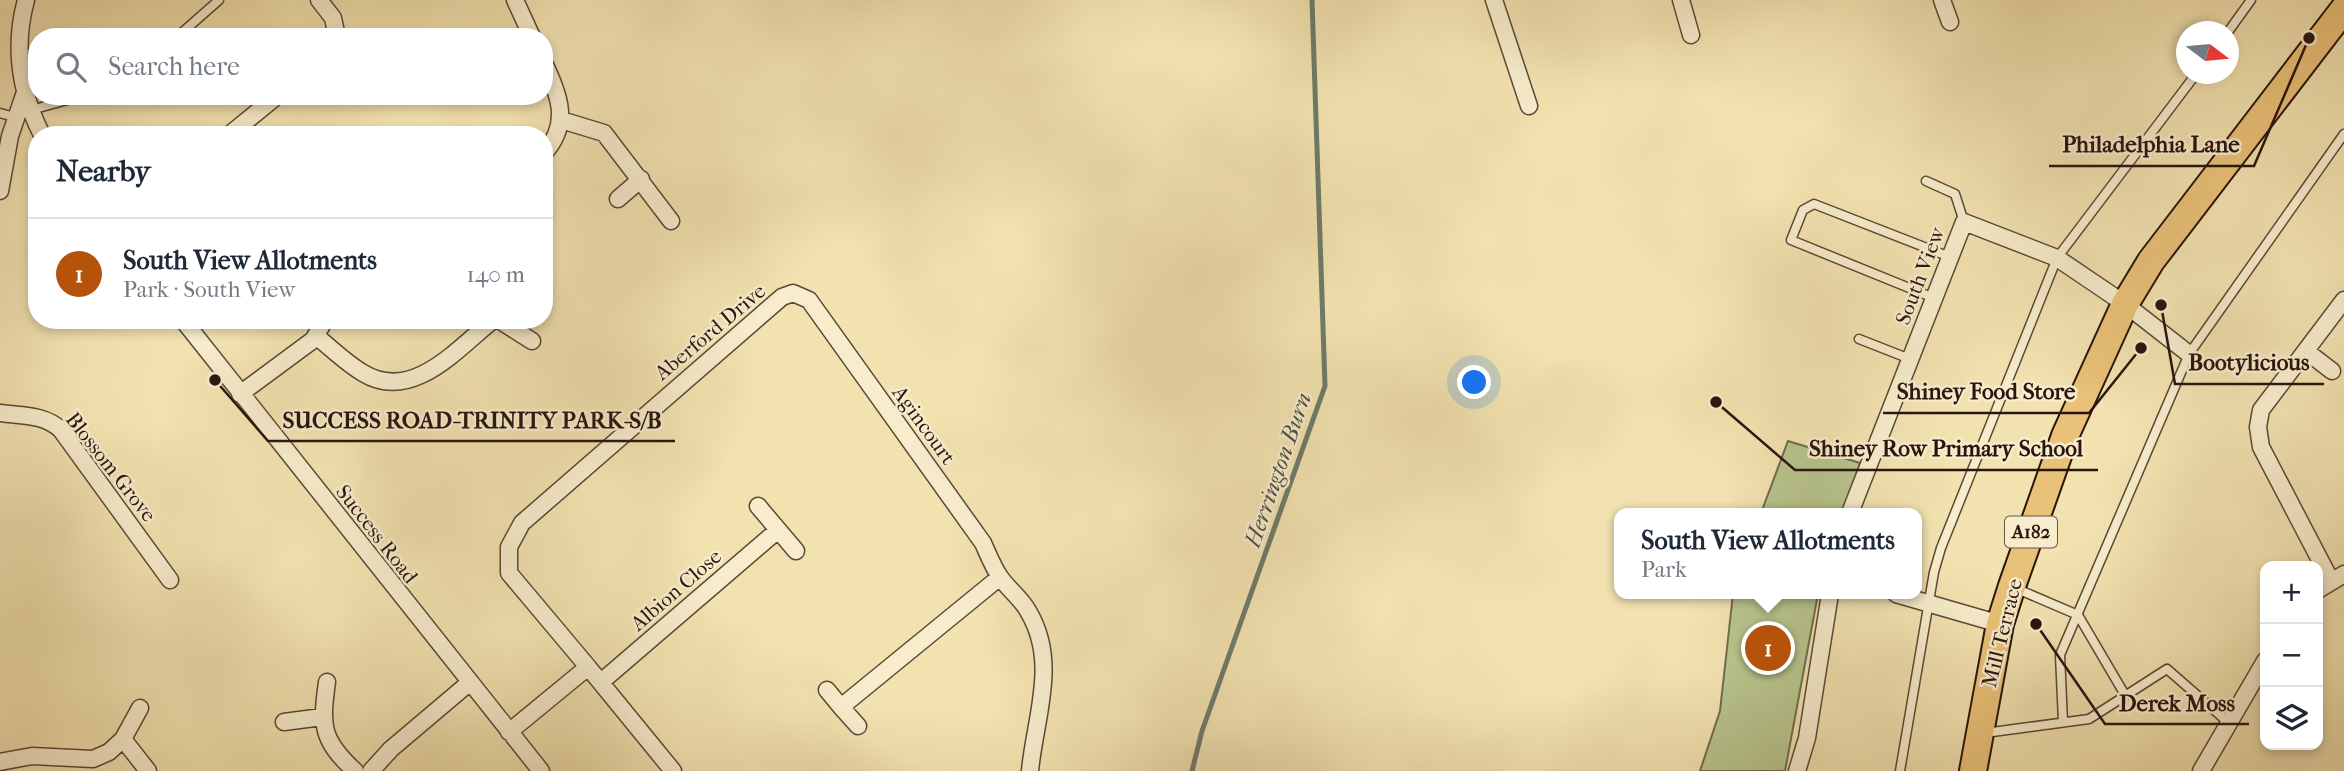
<!DOCTYPE html>
<html lang="en">
<head>
<meta charset="utf-8">
<style>
  body { margin:0; font-family:"IM FELL French Canon",serif; background:#f2f2f3; color:#1f2937 }
  .controls { position:absolute; right:21px; bottom:21px; display:grid; overflow:hidden; border-radius:14px; box-shadow:0 4px 10px #0003 }
  .controls button { width:63px; height:63px; display:grid; place-items:center; padding:0; border:0; border-bottom:2px solid #e0e1e3; background:#fff; color:#1f2937; font:35px sans-serif }
  .compass { position:absolute; left:2176px; top:21px; width:63px; height:63px; border-radius:50%; background:#fff; box-shadow:0 4px 10px #0003; rotate:106deg }
  .you { position:absolute; left:1475px; top:383px; width:24px; height:24px; margin:-18px; border:5px solid #fff; border-radius:50%; background:#1a73e8; box-shadow:0 0 0 10px #1a73e833 }
  .badge { display:grid; place-items:center; width:46px; height:46px; border-radius:50%; background:#b45309; color:#fff; font-size:23px; font-weight:700 }
  .pin { position:absolute; translate:-50% -50%; border:4px solid #fff; box-shadow:0 2px 7px #0006 }
  .popup { position:absolute; left:1614px; top:508px; width:308px; height:91px; box-sizing:border-box; display:grid; place-content:center; border-radius:14px; background:#fff; filter:drop-shadow(0 2px 5px #0005); font-size:23px; white-space:nowrap; color:#747a83 }
  .popup b { font-size:26px; color:#1f2937 }
  .popup::after { content:''; position:absolute; left:50%; top:100%; margin-left:-14px; border:14px solid transparent; border-top-color:#fff }
  .list { margin:0; padding:0; list-style:none }
  h2 { display:flex; justify-content:space-between; align-items:center; height:91px; margin:0; padding:0 28px; font-size:30px }
  h2 small { font-size:23px; font-weight:400; color:#747a83 }
  .list li { display:grid; grid-template-columns:46px 1fr auto; gap:21px; align-items:center; box-sizing:border-box; height:112px; padding:0 28px; border-top:2px solid #e0e1e3 }
  .list b { display:block; font-size:26px; white-space:nowrap }
  .list p { margin:0; font-size:23px; white-space:nowrap; color:#747a83 }
  .list em { font-size:23px; font-style:normal; color:#747a83 }
  .icon { flex:none; width:38px; height:38px; fill:none; stroke:currentColor; stroke-width:2; stroke-linecap:round; stroke-linejoin:round }
  .map { position:relative; flex:none; width:2344px; height:771px; overflow:hidden }
  .search { position:absolute; background:#fff; box-shadow:0 4px 10px #0003; left:28px; top:28px; width:525px; height:77px; display:flex; align-items:center; gap:18px; box-sizing:border-box; padding:0 24px; border-radius:28px; color:#747a83; font-size:26px }
  .panel { position:absolute; background:#fff; box-shadow:0 4px 10px #0003; left:28px; top:126px; width:525px; height:203px; border-radius:28px }
  .map>svg:first-child { display:block }
  .green { fill:#b8c48d; stroke:#706c4e; stroke-width:2 }
  .lines { fill:none; stroke-linecap:round; stroke-linejoin:round }
  .stream { stroke:#6e7b69; stroke-width:5 }
  .service-casing { stroke:#5b4836; stroke-width:11 }
  .minor-casing { stroke:#5b4836; stroke-width:19 }
  .primary-casing { stroke:#29150e; stroke-width:30 }
  .service { stroke:#f7eccc; stroke-width:8 }
  .minor { stroke:#f7eccc; stroke-width:16 }
  .primary { stroke:#e9c178; stroke-width:26 }
  .labels { text-anchor:middle; dominant-baseline:central; stroke-width:5; stroke-linejoin:round; paint-order:stroke }
  .shield { fill:#f7eccc; stroke:#675647; stroke-width:2 }
  .shield-label { font-size:19px; font-weight:bold; fill:#29150e }
  .street-label { font-size:21px; fill:#29150e; stroke:#f7eccc }
  .water-label { font-size:23px; font-style:italic; fill:#515043; stroke:#f7eccc }
  .leader { fill:none; stroke:#29150e; stroke-width:2.5 }
  .callout-dot { fill:#29150e; stroke:#f7eccc; stroke-width:2.5 }
  .callout-label { font-size:23px; text-anchor:middle; font-weight:bold; fill:#29150e; stroke:#f7eccc; stroke-width:5; stroke-linejoin:round; paint-order:stroke }
</style>
</head>
<body>
<div class="map">
<svg width="2344" height="771" viewBox="0 0 2344 771">
  <rect width="100%" height="100%" fill="#f2e2b0"/>
  <filter id="stains"><feTurbulence type="fractalNoise" baseFrequency=".00286" numOctaves="4"/><feColorMatrix values="0 0 0 0 .2 0 0 0 0 .09 0 0 0 0 .02 0 0 0 .5 -.17"/></filter>
  <radialGradient id="worn" r=".72"><stop offset=".6" stop-color="#630" stop-opacity="0"/><stop offset="1" stop-color="#630" stop-opacity=".3"/></radialGradient>
  <path class="green" d="M 1788,441 L 1860,463 L 1843,513 L 1761,513 Z
    M 1733,594 L 1818,594 L 1785,771 L 1700,771 L 1720,711 Z"/>
  <g class="lines">
    <path class="stream" d="M 1192,771 L 1202,731 L 1325,386 L 1312,0"/>
    <g class="service-casing">
      <path id="service" d="M 2228,32 L 2251,0
        M 177,37 L 219,0
        M 31,110 L 82,96
        M 0,113 L 15,117
        M 1926,181 L 1955,194 L 1964,222
        M 1934,298 L 1791,240 L 1803,210 L 1814,204 L 1950,257
        M 1859,339 L 1910,359
        M 2015,588 L 2078,615 L 2125,695
        M 2063,722 L 2060,655 L 2189,354 L 2344,134
        M 1985,733 L 2089,719 L 2167,669 L 2229,723
        M 1900,771 L 1934,572 L 1941,548 L 2057,258 L 2196,74"/>
    </g>
    <g class="minor-casing">
      <path id="minor" d="M 26,0 C 13,47 20,92 42,135
        M 319,0 L 333,18 L 337,37
        M 515,0 L 532,37
        M 1494,0 L 1529,106
        M 1681,0 L 1691,35
        M 1942,0 L 1950,22
        M 544,63 C 559,94 571,124 544,153
        M 561,120 L 604,133 L 671,221
        M 229,135 L 277,96
        M 0,191 L 10,136 L 25,92
        M 618,199 L 641,179
        M 183,320 L 541,771
        M 499,320 L 532,341
        M 316,336 C 331,348 346,363 363,373 C 412,403 457,349 493,320
        M 2306,351 L 2332,371
        M 240,394 L 313,340 L 325,320
        M 0,413 C 22,416 44,414 61,430 L 170,580
        M 758,506 L 796,551
        M 1850,513 L 1964,222 L 2057,258 L 2125,304 L 2189,354
        M 2331,581 L 2261,447 L 2258,427 L 2261,410 L 2344,300
        M 2318,590 L 2344,574
        M 1896,594 L 2000,624
        M 588,667 L 509,573 L 509,547 L 522,523 L 782,297 L 793,293 L 809,300 L 983,543 C 988,554 993,567 1000,577 C 1008,589 1021,598 1028,611 C 1059,662 1035,717 1030,771
        M 327,682 C 321,725 321,740 355,771
        M 601,682 L 778,530
        M 827,690 L 841,707
        M 284,722 L 322,717
        M 858,726 L 841,707 L 1000,577
        M 509,732 L 588,667 L 673,771
        M 123,739 L 148,771
        M 0,762 L 32,756 L 93,759 L 109,752 L 123,739 L 140,708
        M 371,771 L 391,749 L 469,683
        M 1797,771 L 1807,738 L 1830,594
        M 2201,771 L 2265,661"/>
    </g>
    <g class="primary-casing">
      <path id="primary" d="M 1973,771 L 2000,624 L 2012,586 L 2065,436 L 2125,304 L 2151,261 L 2344,9"/>
    </g>
    <use href="#service" class="service"/>
    <use href="#minor" class="minor"/>
    <use href="#primary" class="primary"/>
  </g>
  <g class="labels">
    <rect class="shield" x="2005" y="516.5" width="52" height="31" rx="5"/>
    <g class="shield-label">
      <text x="2031" y="532">A182</text>
    </g>
    <g class="street-label">
      <text transform="translate(1920 276) rotate(-69)">South View</text>
      <text transform="translate(710 332) rotate(-40)">Aberford Drive</text>
      <text transform="translate(924 425) rotate(54)">Agincourt</text>
      <text transform="translate(111 467) rotate(52)">Blossom Grove</text>
      <text transform="translate(377 534) rotate(52)">Success Road</text>
      <text transform="translate(676 590) rotate(-41)">Albion Close</text>
      <text transform="translate(2002 633) rotate(-76)">Mill Terrace</text>
    </g>
    <g class="water-label">
      <text transform="translate(1278 470) rotate(-71)">Herrington Burn</text>
    </g>
  </g>
  <path class="leader" d="M2309 38L2254 166H2049M2161 305L2175 384H2324M2141 348L2089 413H1883M215 380L268 441H675M1716 402L1795 470H2098M2036 624L2105 724H2249"/>
  <g class="callout-dot">
    <circle cx="2309" cy="38" r="7"/>
    <circle cx="2161" cy="305" r="7"/>
    <circle cx="2141" cy="348" r="7"/>
    <circle cx="215" cy="380" r="7"/>
    <circle cx="1716" cy="402" r="7"/>
    <circle cx="2036" cy="624" r="7"/>
  </g>
  <g class="callout-label">
    <text x="2151" y="152">Philadelphia Lane</text>
    <text x="2249" y="370">Bootylicious</text>
    <text x="1986" y="399">Shiney Food Store</text>
    <text x="472" y="428">SUCCESS ROAD-TRINITY PARK-S/B</text>
    <text x="1946" y="456">Shiney Row Primary School</text>
    <text x="2177" y="711">Derek Moss</text>
  </g>
  <rect width="100%" height="100%" filter="url(#stains)"/>
  <rect width="100%" height="100%" fill="url(#worn)"/>
</svg>
<div class="controls">
<button>+</button>
<button>−</button>
<button><svg class="icon" aria-label="layers" viewBox="0 0 24 24"><path d="M12 4l9 5-9 5-9-5zM3 14l9 5 9-5"/></svg></button>
</div>
<svg class="compass" viewBox="-18 -18 36 36"><path d="M0-13l5 13h-10z" fill="#e53935"/><path d="M0 13l5-13h-10z" fill="#747a83"/></svg>
<div class="you"></div>
<div class="pin badge" style="left:1768px;top:648px">1</div>
<div class="popup"><b>South View Allotments</b>Park</div>
<div class="search"><svg class="icon" aria-label="search" viewBox="0 0 24 24"><circle cx="10" cy="10" r="6"/><path d="M15 15l6 6"/></svg>Search here</div>
<section class="panel">
<h2>Nearby<small></small></h2>
<ul class="list">
<li><span class="badge">1</span><div><b>South View Allotments</b><p>Park · South View</p></div><em>140 m</em></li>
</ul>
</section>
</div>
</body>
</html>
